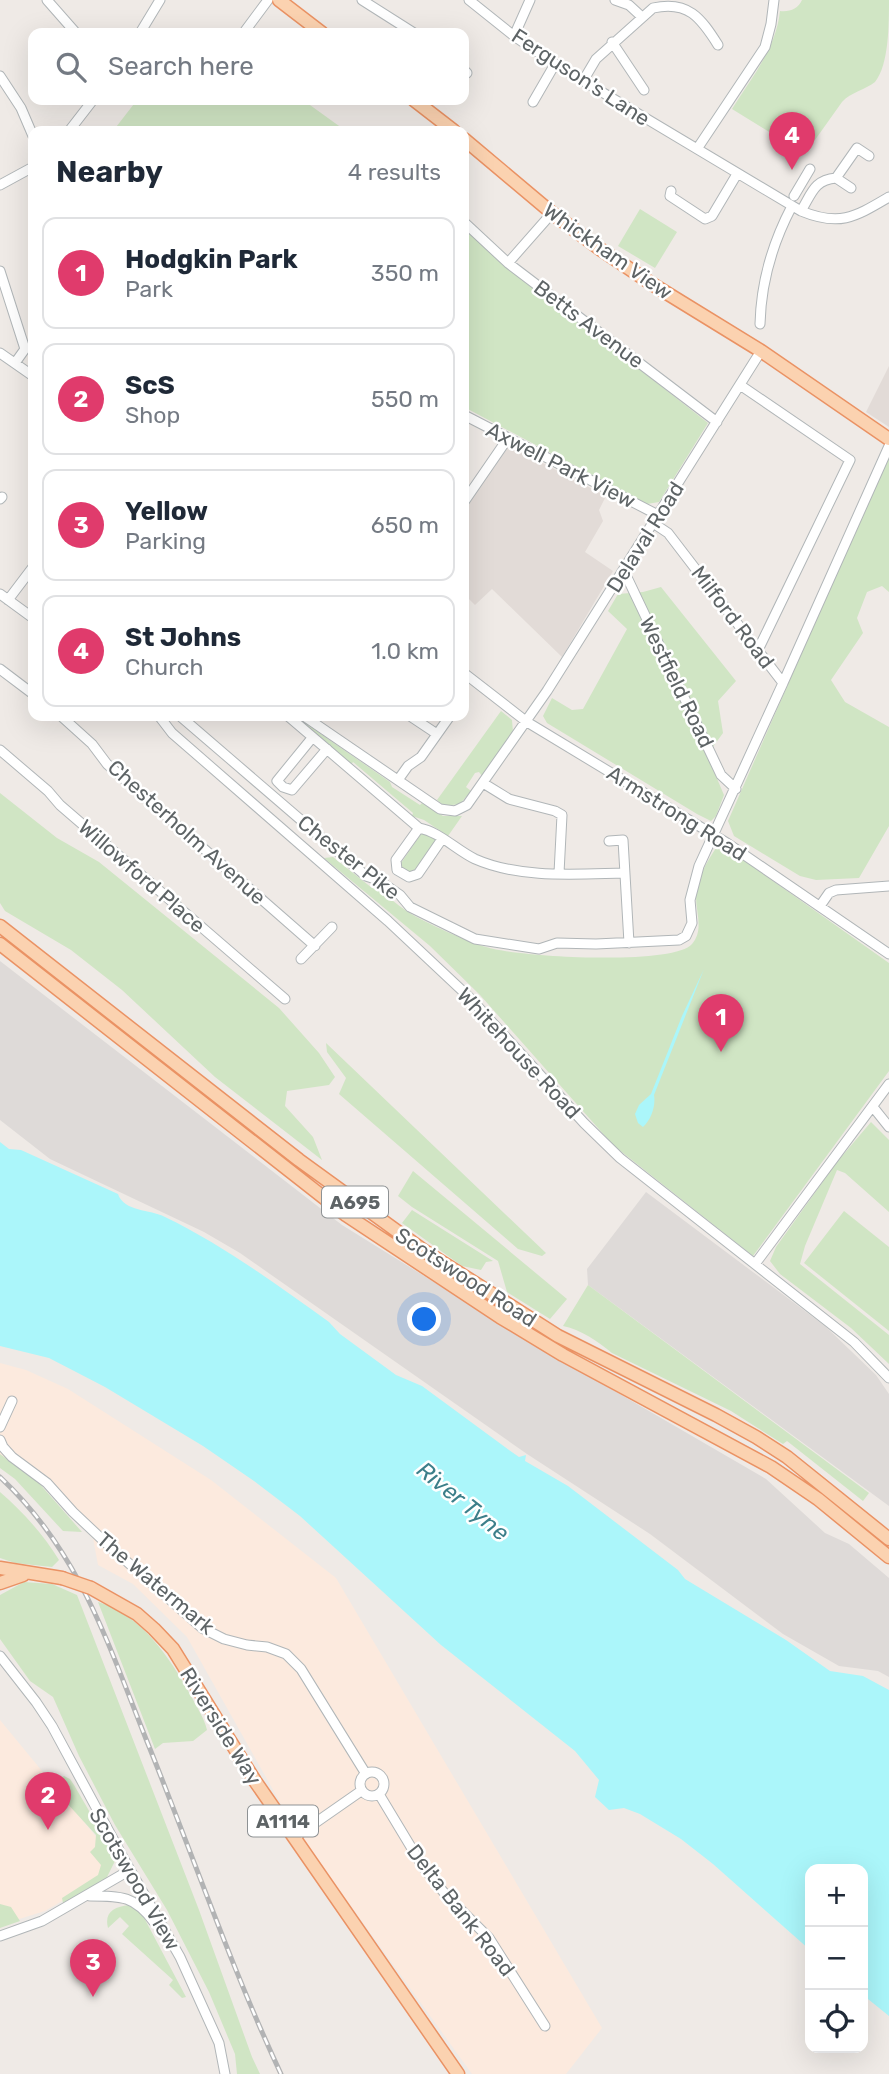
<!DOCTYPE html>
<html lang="en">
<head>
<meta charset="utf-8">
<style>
  body { margin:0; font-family:Rubik,sans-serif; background:#f2f2f3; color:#1f2937 }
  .controls { position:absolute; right:21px; bottom:21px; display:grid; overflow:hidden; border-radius:14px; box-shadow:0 7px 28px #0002 }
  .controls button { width:63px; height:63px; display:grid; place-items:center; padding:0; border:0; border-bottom:2px solid #e0e1e3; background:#fff; color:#1f2937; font:35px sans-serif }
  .you { position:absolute; left:425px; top:1320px; width:24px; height:24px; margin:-18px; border:5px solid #fff; border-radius:50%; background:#1a73e8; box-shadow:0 0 0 10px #1a73e833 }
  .badge { display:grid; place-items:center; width:46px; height:46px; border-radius:50%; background:#e03b6c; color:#fff; font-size:23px; font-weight:700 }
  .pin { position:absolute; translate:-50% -58px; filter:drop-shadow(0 2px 4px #0008) }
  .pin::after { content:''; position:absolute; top:37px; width:24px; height:21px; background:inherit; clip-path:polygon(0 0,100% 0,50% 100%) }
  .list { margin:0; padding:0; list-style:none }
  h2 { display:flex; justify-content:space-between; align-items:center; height:91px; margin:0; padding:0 28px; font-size:30px }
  h2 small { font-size:23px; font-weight:400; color:#747a83 }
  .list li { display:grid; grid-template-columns:46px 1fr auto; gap:21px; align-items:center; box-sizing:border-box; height:112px; margin:0 14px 14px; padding:0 14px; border:2px solid #e0e1e3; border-radius:14px }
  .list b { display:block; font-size:26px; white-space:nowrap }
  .list p { margin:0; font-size:23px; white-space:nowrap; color:#747a83 }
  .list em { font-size:23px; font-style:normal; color:#747a83 }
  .icon { flex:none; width:38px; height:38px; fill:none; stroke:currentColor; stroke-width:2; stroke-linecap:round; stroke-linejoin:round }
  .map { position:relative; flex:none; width:889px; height:2074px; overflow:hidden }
  .search { position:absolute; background:#fff; box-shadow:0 7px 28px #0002; left:28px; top:28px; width:441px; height:77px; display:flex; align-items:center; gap:18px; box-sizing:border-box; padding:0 24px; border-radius:14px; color:#747a83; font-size:26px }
  .panel { position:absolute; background:#fff; box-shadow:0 7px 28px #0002; left:28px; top:126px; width:441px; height:595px; border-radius:14px }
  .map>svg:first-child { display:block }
  .commercial { fill:#fceade }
  .industrial { fill:#dedad8 }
  .education { fill:#e2dbd7 }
  .green { fill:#d0e5c4 }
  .water { fill:#abf6fa }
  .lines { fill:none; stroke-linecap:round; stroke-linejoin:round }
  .minor-casing { stroke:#b1b6b8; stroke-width:11 }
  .major-casing { stroke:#ea9264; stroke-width:15 }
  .minor { stroke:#fff; stroke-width:9 }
  .major { stroke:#fbd2b0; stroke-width:12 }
  .rail-casing { stroke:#b2b3b4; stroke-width:5 }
  .rail { stroke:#fff; stroke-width:2.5; stroke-dasharray:8; stroke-linecap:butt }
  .major-bridge-casing { stroke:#ea9264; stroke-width:15; stroke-linecap:butt }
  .major-bridge { stroke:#fbd2b0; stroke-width:12 }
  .labels { text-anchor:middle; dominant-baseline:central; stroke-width:5; stroke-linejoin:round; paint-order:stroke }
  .shield { fill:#fff; stroke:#8e9294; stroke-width:2 }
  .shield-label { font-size:19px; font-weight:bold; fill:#5e6466 }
  .street-label { font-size:21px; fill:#5e6466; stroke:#fff }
  .water-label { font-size:23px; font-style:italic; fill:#3c7f8a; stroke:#fff }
</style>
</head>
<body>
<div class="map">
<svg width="889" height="2074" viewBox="0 0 889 2074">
  <rect width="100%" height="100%" fill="#efeae6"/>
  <path class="commercial" d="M 0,1363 L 26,1370 L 68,1389 L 211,1480 L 336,1578 L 602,2028 L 566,2074 L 472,2074 L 294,1827 L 187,1637 L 133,1584 L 98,1565 L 93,1538 L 41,1484 L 0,1456 Z
    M 0,1720 L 112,1856 L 96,1881 L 45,1911 L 0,1925 Z"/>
  <path class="industrial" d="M 0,961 L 342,1225 L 537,1346 L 766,1479 L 825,1533 L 849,1544 L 889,1578 L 889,1677 L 878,1671 L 839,1666 L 783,1634 L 650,1534 L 527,1454 L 240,1253 L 204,1232 L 50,1159 L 0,1120 Z
    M 646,1192 L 825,1326 L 876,1375 L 889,1394 L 889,1506 L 588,1285 L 587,1269 Z"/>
  <path class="education" d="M 889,366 L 889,427 L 866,412 Z
    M 508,445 L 606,496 L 599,510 L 603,521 L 585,552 L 613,571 L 562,657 L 492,589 L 475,605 L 464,594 L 464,510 Z"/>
  <path class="green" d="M 802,0 L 889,0 C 889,24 889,65 875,82 C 865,90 851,92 842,102 L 805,154 L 732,109 C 751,78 776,49 780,11 C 790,12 798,9 802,0 Z
    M 137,100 L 303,100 L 346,131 L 113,131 Z
    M 640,209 L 677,232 L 655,268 L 618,246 Z
    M 464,227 L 505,264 L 708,423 L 659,502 L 647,504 L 464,407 Z
    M 889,454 L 889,592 L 882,586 L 867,592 L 857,618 L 863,633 L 831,680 L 845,702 L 889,727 L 889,826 L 859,878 L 816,880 L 800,876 L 734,836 L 728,821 Z
    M 661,587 L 736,681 L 718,701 L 723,733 L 707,755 L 724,795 L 716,816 L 711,821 L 697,814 L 547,723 L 543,716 L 552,698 L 572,710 L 583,709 L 627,629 L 608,611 L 618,594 L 643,592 Z
    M 501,711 L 512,720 L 513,732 L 482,776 L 479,772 L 475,773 L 466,787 L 471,791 L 460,804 L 444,806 L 437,800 Z
    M 295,716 L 390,782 L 392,787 L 420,805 L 422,803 L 443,816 L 462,816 L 448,836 L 424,820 L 412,816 L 413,813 L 353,762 L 351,765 Z
    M 0,793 L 57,838 L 99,862 L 279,1008 L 319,1053 L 335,1077 L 329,1085 L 287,1091 L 285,1106 L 313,1137 L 322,1160 L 215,1077 L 122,990 L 71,950 L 5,911 L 0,903 Z
    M 423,831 L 435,837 L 435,842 L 415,872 L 412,873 L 402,868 L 401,863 Z
    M 720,847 L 725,847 L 889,963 L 889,1071 L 753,1256 L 613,1145 L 480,995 L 430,946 L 324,858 L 333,857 L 372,888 L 374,885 C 385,894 396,904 408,912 C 424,922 468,942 486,947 C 516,957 674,966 692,944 C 704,930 696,913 696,897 C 697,879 706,863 716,848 Z
    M 326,1043 L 546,1253 L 542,1256 L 518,1249 L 339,1094 L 346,1078 L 327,1052 Z
    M 871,1122 L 889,1140 L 889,1212 L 845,1173 L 837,1170 L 805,1246 L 800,1264 L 889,1335 L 889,1364 L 851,1328 L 780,1274 L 770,1261 L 776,1247 L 837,1162 Z
    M 413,1171 L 567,1299 L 550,1319 L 507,1292 L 498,1261 L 412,1207 L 398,1196 Z
    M 412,1210 L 493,1261 L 486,1262 L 481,1270 L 462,1266 L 402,1223 Z
    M 844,1211 L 889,1247 L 889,1331 L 804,1263 Z
    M 588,1285 L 869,1493 L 863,1501 L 787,1441 L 783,1444 L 731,1411 L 612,1353 C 597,1341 582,1330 563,1326 Z
    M 0,1454 L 38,1482 L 82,1532 L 63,1531 L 15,1479 L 0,1468 Z
    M 0,1492 C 23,1512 43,1534 59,1560 L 52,1567 L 15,1563 L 0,1558 Z
    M 24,1582 L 52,1584 L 77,1595 L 199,1910 L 252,2057 L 260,2074 L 237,2074 L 235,2054 L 209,1992 L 167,1910 L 115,1825 L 79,1756 L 53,1697 L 30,1681 L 0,1639 L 0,1595 Z
    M 98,1602 C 142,1615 170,1658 191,1696 C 197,1708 204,1717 207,1730 L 193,1741 L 163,1743 L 155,1749 Z
    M 64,1776 L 70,1779 L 74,1785 L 113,1852 L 115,1861 L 106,1879 L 63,1903 L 62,1898 L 98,1875 L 101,1865 L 90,1852 L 95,1847 L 96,1835 L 54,1789 L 53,1781 Z
    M 0,1904 L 11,1907 L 20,1921 L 0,1928 Z
    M 129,1905 L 140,1910 L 186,1997 L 182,1998 L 169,1985 L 173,1980 L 122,1934 L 129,1926 L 120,1917 L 108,1928 C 104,1912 114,1907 129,1905 Z"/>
  <path class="water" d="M 704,969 L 654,1095 C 656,1106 651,1120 643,1127 L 638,1123 L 635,1114 L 639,1105 L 651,1094 L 682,1016 Z
    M 0,1142 L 9,1149 L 21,1150 L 118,1194 C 124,1212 150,1209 165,1217 C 223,1245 276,1284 329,1322 L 340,1334 L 396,1375 L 422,1386 L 509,1450 L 519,1457 L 526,1455 L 525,1461 L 568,1486 L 678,1570 L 685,1579 L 786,1640 L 830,1671 L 863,1676 L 889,1690 L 889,2016 L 863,1995 L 863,1869 L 810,1869 L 810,1950 L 713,1864 L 681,1839 L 640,1814 L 624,1808 L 609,1810 L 595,1797 L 599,1780 L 575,1751 L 441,1645 L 300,1516 L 254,1481 L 203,1446 L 105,1387 L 49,1358 L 0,1346 Z"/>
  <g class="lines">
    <g class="minor-casing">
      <path id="minor" d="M 47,0 L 76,33
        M 362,0 L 414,33
        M 469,0 L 514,36 L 555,64 L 801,211 C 840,227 855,217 889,197
        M 615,0 L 629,5 L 642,17
        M 245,31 L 268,0
        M 140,33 L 160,0
        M 514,36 L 530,0
        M 612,42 L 644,90
        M 464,70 L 467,73
        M 0,76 L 21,108 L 33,136
        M 583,81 L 596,59 L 653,8 C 688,0 701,18 718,45
        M 533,102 L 555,64
        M 69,131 L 93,100
        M 697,149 L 765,47 L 771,24 L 774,0
        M 0,185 L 33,167
        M 851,188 L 836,178 L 857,148 L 869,156
        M 671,191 L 670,196 L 705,219 L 712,216 L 737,174
        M 794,196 L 810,169
        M 801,211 C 812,193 814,180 836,178
        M 464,222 L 508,263 L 717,422
        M 508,263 L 552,213
        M 0,271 L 25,349 L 15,363
        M 760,324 C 761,282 772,244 792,206
        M 0,353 L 33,376
        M 740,385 L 850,460 L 758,650
        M 464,415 L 658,515
        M 0,499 L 2,497
        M 464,502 L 508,438
        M 624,571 L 721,775 L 736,789
        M 0,594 L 33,618
        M 8,600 L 33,567
        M 0,669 L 33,694
        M 464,673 L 527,722 L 727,843 L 889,954
        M 783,683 L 889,446
        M 61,716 L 92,744 L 107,764 L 315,946
        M 159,716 L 172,733 L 388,921 L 470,998 L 584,1123 L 620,1158 L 854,1342 L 889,1378
        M 180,716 L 366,876 L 378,880 L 400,895 L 410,907 L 475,939 L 539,949 L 557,943 L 596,944 L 679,940 L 686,936 L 692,923 L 690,900 L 699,866 L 783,683 L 668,533 L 653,523
        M 288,716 L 419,828
        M 304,716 L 440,809 L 455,811 L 467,805 L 547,691 L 761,351
        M 410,716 L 437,734
        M 312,738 L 277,781 L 283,787 L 292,790 L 327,749
        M 0,750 L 48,791 L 60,805 L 285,999
        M 398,780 L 408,766 L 421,757 L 450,716
        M 483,783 L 509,799 L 555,811 L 562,815 L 559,873
        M 442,839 L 418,874 L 409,877 L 397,870 L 396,860 L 419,828 C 440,832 456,850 475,859 C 520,879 577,874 624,873
        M 609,841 L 623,840 L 629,943
        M 820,906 L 829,893 L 836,890 L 889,886
        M 301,959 L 332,927
        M 873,1107 L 889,1127
        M 755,1264 L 889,1084
        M 0,1427 L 12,1401
        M 0,1440 L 3,1447 L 12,1457 L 47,1483 L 73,1512 L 107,1544 L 202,1628 L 224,1639 L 247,1645 L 267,1647 L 286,1654 L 301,1669 L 366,1774
        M 0,1656 L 36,1702 L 52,1726 L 125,1861 L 180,1957 L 219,2043 L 225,2074
        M360 1784a12 12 0 1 1 24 0a12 12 0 1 1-24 0Z
        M 379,1794 L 423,1867 L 446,1895 L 489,1938 L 545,2026
        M 295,1837 L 361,1791
        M 90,1896 C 122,1896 135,1896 154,1922
        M 0,1936 L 42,1921 L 130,1870"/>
    </g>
    <g class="major-casing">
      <path id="major" d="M 279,0 L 322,33
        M 414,100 L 454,131
        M 464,139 L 552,213 L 600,249 L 652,284 L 761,351 L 889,439
        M 0,926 L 299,1160 L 423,1250 L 558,1336 L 716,1415 L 756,1437 L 787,1457 L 889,1539
        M 0,944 L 346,1215 L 500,1317 L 563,1355 L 771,1467 L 818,1499 L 889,1557
        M 0,1568 L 62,1578
        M 0,1583 L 23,1575
        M 91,1588 L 137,1614 L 154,1629 L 173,1649 L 255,1781 L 458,2074"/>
    </g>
    <use href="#minor" class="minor"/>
    <use href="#major" class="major"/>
    <g class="rail-casing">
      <path id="rail" d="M 0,1477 C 79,1551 107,1641 146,1739 C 191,1850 230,1965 281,2074"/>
    </g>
    <use href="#rail" class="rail"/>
    <g class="major-bridge-casing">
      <path id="major-bridge" d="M 62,1578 L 91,1588"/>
    </g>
    <use href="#major-bridge" class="major-bridge"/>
  </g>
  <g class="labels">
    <g class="shield">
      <rect x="322" y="1186.5" width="66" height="31" rx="5"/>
      <rect x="248" y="1805.5" width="70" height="31" rx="5"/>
    </g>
    <g class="shield-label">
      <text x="355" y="1202">A695</text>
      <text x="283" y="1821">A1114</text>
    </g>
    <g class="street-label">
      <text transform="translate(581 77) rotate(33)">Ferguson's Lane</text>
      <text transform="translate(608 251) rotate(35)">Whickham View</text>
      <text transform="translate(589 324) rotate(37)">Betts Avenue</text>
      <text transform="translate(561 465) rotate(27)">Axwell Park View</text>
      <text transform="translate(645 537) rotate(-58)">Delaval Road</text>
      <text transform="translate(733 617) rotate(53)">Milford Road</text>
      <text transform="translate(677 682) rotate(64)">Westfield Road</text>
      <text transform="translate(677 813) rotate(32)">Armstrong Road</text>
      <text transform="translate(187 832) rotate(42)">Chesterholm Avenue</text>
      <text transform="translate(349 857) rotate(38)">Chester Pike</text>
      <text transform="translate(142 876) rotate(41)">Willowford Place</text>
      <text transform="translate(519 1053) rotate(47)">Whitehouse Road</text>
      <text transform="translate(466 1277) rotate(33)">Scotswood Road</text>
      <text transform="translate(156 1583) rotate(40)">The Watermark</text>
      <text transform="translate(221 1726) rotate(58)">Riverside Way</text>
      <text transform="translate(135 1879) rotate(60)">Scotswood View</text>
      <text transform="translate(461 1910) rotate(52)">Delta Bank Road</text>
    </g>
    <g class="water-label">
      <text transform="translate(463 1501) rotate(39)">River Tyne</text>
    </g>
  </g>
</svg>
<div class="controls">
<button>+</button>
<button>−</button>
<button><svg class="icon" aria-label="locate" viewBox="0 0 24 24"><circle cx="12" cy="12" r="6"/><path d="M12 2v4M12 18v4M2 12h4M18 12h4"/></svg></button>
</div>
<div class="you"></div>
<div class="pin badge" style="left:721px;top:1052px">1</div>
<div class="pin badge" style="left:48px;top:1830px">2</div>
<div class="pin badge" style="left:93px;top:1997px">3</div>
<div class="pin badge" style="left:792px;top:170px">4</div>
<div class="search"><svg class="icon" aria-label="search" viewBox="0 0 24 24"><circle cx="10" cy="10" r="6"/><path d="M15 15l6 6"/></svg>Search here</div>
<section class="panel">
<h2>Nearby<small>4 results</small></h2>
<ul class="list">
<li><span class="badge">1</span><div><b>Hodgkin Park</b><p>Park</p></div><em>350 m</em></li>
<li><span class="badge">2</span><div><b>ScS</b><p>Shop</p></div><em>550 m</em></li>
<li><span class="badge">3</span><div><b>Yellow</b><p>Parking</p></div><em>650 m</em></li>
<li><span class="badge">4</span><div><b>St Johns</b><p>Church</p></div><em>1.0 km</em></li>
</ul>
</section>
</div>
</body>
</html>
